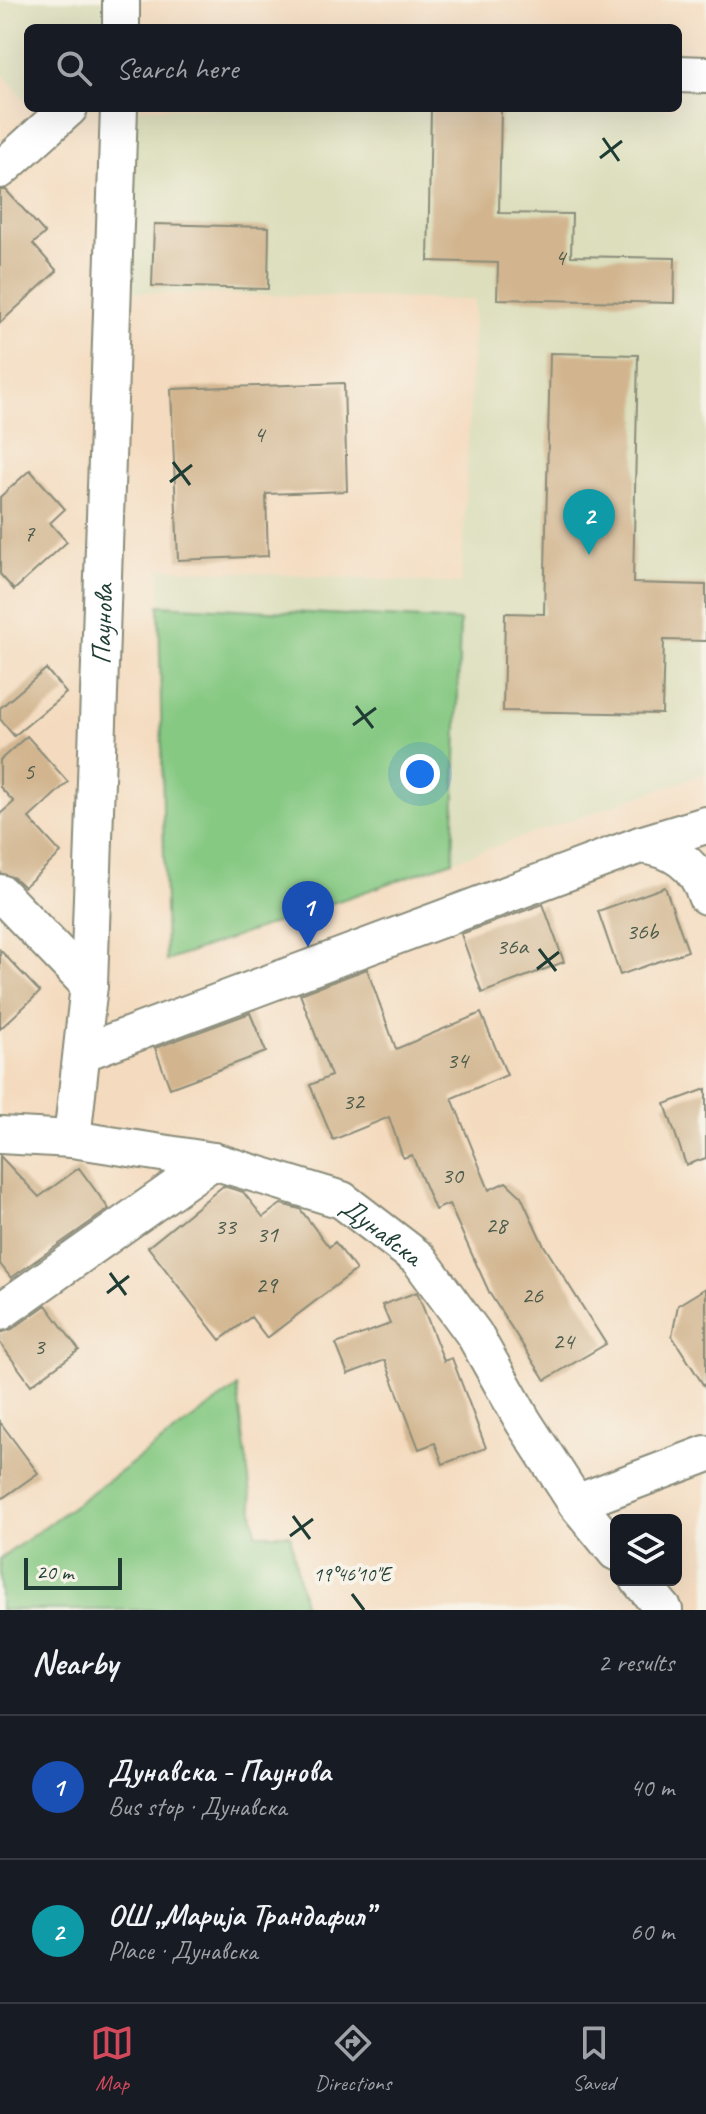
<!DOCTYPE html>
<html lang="en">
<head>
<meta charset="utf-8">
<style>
  body { margin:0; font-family:Caveat,sans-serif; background:#242831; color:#f1f3f6 }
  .controls { position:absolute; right:24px; bottom:24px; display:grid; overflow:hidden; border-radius:12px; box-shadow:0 8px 32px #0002 }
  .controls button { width:72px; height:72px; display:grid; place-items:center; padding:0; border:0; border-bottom:2px solid #363941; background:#171b24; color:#f1f3f6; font:40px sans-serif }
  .scale { position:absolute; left:24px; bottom:20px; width:98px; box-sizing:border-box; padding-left:8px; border:4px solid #1f3d34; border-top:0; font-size:22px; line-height:28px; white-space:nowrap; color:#1f3d34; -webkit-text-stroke:6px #f7f3e8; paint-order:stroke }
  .you { position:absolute; left:420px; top:774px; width:28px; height:28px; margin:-20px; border:6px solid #fff; border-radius:50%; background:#1a73e8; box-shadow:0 0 0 12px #1a73e833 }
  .badge { display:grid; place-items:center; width:52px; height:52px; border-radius:50%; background:#d1495b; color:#fff; font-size:26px; font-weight:700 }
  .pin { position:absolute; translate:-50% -66px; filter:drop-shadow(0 2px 4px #0008) }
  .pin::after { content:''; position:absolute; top:42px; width:28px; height:24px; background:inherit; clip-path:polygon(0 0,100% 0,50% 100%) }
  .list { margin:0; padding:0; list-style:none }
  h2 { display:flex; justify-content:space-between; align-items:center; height:104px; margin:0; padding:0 32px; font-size:34px }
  h2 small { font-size:26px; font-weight:400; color:#9ea1a6 }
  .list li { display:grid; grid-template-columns:52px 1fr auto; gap:24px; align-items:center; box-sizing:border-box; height:144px; padding:0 32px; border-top:2px solid #363941 }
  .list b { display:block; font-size:30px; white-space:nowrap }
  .list p { margin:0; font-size:26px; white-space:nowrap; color:#9ea1a6 }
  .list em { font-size:26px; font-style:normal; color:#9ea1a6 }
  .icon { flex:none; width:44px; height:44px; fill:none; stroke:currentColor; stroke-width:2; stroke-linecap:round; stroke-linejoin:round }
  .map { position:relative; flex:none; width:706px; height:1610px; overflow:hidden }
  .search { position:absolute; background:#171b24; box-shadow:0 8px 32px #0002; left:24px; right:24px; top:24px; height:88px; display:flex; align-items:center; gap:20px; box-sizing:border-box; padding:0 28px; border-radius:12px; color:#9ea1a6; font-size:30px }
  .sheet { height:392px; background:#171b24 }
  nav { display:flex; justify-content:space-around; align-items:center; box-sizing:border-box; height:112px; border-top:2px solid #363941; background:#171b24; font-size:22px; color:#9ea1a6 }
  nav a { display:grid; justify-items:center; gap:4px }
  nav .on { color:#d1495b }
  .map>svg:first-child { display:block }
  .built { fill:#dcdebc }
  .green { fill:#86c983; stroke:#52835c; stroke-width:2 }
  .building { fill:#d2b58f }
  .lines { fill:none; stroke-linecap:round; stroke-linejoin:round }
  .minor-casing { stroke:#8a8c7a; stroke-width:40 }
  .minor { stroke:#fff; stroke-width:36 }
  .ticks { fill:none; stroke:#1f3d34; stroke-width:3 }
  .labels { text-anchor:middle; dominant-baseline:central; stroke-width:8; stroke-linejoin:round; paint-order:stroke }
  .number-label { font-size:24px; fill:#4c5b4b }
  .street-label { font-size:28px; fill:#1f3d34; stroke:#f7f3e8 }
  .ticks-label { font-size:20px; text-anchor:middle; fill:#1f3d34; stroke:#f7f3e8; stroke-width:8; stroke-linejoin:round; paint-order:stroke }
</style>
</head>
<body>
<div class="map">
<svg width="706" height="1610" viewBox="0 0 706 1610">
  <rect width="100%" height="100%" fill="#f7f3e8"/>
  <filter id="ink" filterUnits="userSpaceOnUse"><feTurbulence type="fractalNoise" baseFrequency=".0125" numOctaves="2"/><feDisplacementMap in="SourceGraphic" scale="16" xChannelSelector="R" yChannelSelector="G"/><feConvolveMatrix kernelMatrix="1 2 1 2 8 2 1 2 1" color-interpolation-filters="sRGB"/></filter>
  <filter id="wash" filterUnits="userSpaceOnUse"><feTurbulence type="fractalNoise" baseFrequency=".006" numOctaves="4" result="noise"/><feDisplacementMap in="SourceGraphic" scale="32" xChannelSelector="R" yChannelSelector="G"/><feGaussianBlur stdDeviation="1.8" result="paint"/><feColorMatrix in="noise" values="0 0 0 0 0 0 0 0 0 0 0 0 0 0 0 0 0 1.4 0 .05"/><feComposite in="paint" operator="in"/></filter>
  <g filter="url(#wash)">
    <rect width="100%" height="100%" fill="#f4dbbf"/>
    <path class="built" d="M 0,0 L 105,0 L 104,28 L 28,28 L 28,103 L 0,71 Z
      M 678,82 L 706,82 L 706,773 L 166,961 L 159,568 L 461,584 L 475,300 L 133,292 L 137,108 L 678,108 Z"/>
    <path class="green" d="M 159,605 L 460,621 L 453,861 L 166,961 Z
      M 237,1387 L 256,1534 L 290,1534 L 305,1610 L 0,1610 L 0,1559 Z"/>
    <g id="blocks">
      <path class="building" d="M 431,108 L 501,108 L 499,213 L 572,214 L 571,256 L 675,258 L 674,303 L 497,299 L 498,263 L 428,261 Z
        M 0,190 L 6,190 L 45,233 L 33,244 L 57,271 L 0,323 Z
        M 154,224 L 269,227 L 268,289 L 152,286 Z
        M 550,353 L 638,355 L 633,583 L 706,585 L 706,641 L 664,640 L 662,714 L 503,711 L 505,613 L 544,614 Z
        M 344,383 L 347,491 L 266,494 L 268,556 L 178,560 L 171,389 Z
        M 30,470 L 65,509 L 50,523 L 67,542 L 14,590 L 0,574 L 0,497 Z
        M 46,669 L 66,693 L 14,736 L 0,719 L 0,708 Z
        M 27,736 L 68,782 L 29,818 L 61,853 L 24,887 L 14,878 L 0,873 L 0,814 L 14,802 L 0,787 L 0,760 Z
        M 665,887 L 688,951 L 620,975 L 598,911 Z
        M 543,904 L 564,962 L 482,993 L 461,934 Z
        M 0,950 L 40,992 L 0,1029 Z
        M 367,969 L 396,1049 L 481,1013 L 507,1075 L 452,1098 L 489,1190 L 506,1182 L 521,1196 L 543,1244 L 606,1344 L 545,1380 L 490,1294 L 449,1204 L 435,1210 L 412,1155 L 403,1158 L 389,1117 L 333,1140 L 310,1085 L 331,1076 L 300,994 Z
        M 250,1013 L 266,1052 L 170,1088 L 155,1048 Z
        M 706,1089 L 706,1158 L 686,1165 L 665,1104 Z
        M 0,1156 L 39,1197 L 79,1168 L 109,1209 L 11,1278 L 0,1264 Z
        M 223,1186 L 243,1192 L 263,1217 L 281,1204 L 300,1209 L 329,1247 L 335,1242 L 356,1270 L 267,1338 L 251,1317 L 220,1340 L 148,1247 Z
        M 706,1288 L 706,1389 L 672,1336 L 678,1305 Z
        M 417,1292 L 444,1361 L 452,1358 L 486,1448 L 443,1464 L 435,1443 L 419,1449 L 385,1360 L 348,1374 L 336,1344 L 390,1324 L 382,1305 Z
        M 46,1305 L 79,1350 L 31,1385 L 0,1343 L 0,1333 L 12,1329 Z
        M 0,1422 L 38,1473 L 0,1500 Z"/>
    </g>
  </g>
  <g filter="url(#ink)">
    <use href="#blocks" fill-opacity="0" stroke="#8a8c7a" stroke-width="2"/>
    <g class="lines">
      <g class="minor-casing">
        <g id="minor">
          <path d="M 121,28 L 121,0"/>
          <path d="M 678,74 L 706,75"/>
          <path d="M 0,170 L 69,108"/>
          <path d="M 640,845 L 706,825"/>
          <path d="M 0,893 L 89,985"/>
          <path d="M 82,1053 L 640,845 C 672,848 697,865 706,896"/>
          <path id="s1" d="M 0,1135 L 72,1139 L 213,1161 L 342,1200 L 419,1259 L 474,1334 L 523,1421 L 576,1503 L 616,1552"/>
          <path id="s2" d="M 72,1139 L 89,985 L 119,108"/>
          <path d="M 0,1312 L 213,1161"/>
          <path d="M 576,1503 L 706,1454"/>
          <path d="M 639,1580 L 664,1610"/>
        </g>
      </g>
      <use href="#minor" class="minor"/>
    </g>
  </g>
  <path class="ticks" d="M 603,138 L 619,161M 600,158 L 622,141M 173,462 L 190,485M 170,482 L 192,465M 356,706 L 373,728M 353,725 L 376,708M 539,949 L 556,971M 537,969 L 559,952M 110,1273 L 126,1295M 107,1293 L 129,1276M 293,1516 L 310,1539M 290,1536 L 313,1519M 352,1594 L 364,1610"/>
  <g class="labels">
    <g class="number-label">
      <text x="560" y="257">4</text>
      <text x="259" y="434">4</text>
      <text x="29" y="533">7</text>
      <text x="29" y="771">5</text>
      <text x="642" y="931">36b</text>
      <text x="512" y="946">36a</text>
      <text x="457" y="1060">34</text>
      <text x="353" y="1101">32</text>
      <text x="452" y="1175">30</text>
      <text x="496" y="1225">28</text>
      <text x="225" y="1226">33</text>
      <text x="267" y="1234">31</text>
      <text x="266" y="1285">29</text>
      <text x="532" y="1295">26</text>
      <text x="563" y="1341">24</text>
      <text x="39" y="1346">3</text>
    </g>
    <g class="street-label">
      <text stroke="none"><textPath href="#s2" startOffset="516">Паунова</textPath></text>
      <text stroke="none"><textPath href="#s1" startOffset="400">Дунавска</textPath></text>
    </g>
  </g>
  <g class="ticks-label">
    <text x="352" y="1581">19°46'10"E</text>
  </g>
</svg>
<div class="controls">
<button><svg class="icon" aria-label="layers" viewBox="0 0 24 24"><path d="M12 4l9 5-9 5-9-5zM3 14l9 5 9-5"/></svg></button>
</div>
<div class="scale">20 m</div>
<div class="you"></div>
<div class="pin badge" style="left:308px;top:947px;background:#1a4fb4">1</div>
<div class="pin badge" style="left:589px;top:555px;background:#0f9aa8">2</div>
<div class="search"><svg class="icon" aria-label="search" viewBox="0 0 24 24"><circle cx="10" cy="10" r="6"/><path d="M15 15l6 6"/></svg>Search here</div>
</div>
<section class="sheet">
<h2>Nearby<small>2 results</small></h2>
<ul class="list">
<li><span class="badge" style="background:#1a4fb4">1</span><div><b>Дунавска - Паунова</b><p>Bus stop · Дунавска</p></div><em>40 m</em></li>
<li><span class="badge" style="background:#0f9aa8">2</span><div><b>ОШ „Марија Трандафил”</b><p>Place · Дунавска</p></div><em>60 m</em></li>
</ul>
</section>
<nav>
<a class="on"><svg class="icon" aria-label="map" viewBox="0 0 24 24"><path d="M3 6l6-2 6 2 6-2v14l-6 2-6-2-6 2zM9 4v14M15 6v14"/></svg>Map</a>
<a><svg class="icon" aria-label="directions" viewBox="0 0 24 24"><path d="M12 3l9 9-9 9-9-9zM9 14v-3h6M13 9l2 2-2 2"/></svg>Directions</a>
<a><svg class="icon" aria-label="saved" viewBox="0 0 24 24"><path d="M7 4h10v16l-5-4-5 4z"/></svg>Saved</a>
</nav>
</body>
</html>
